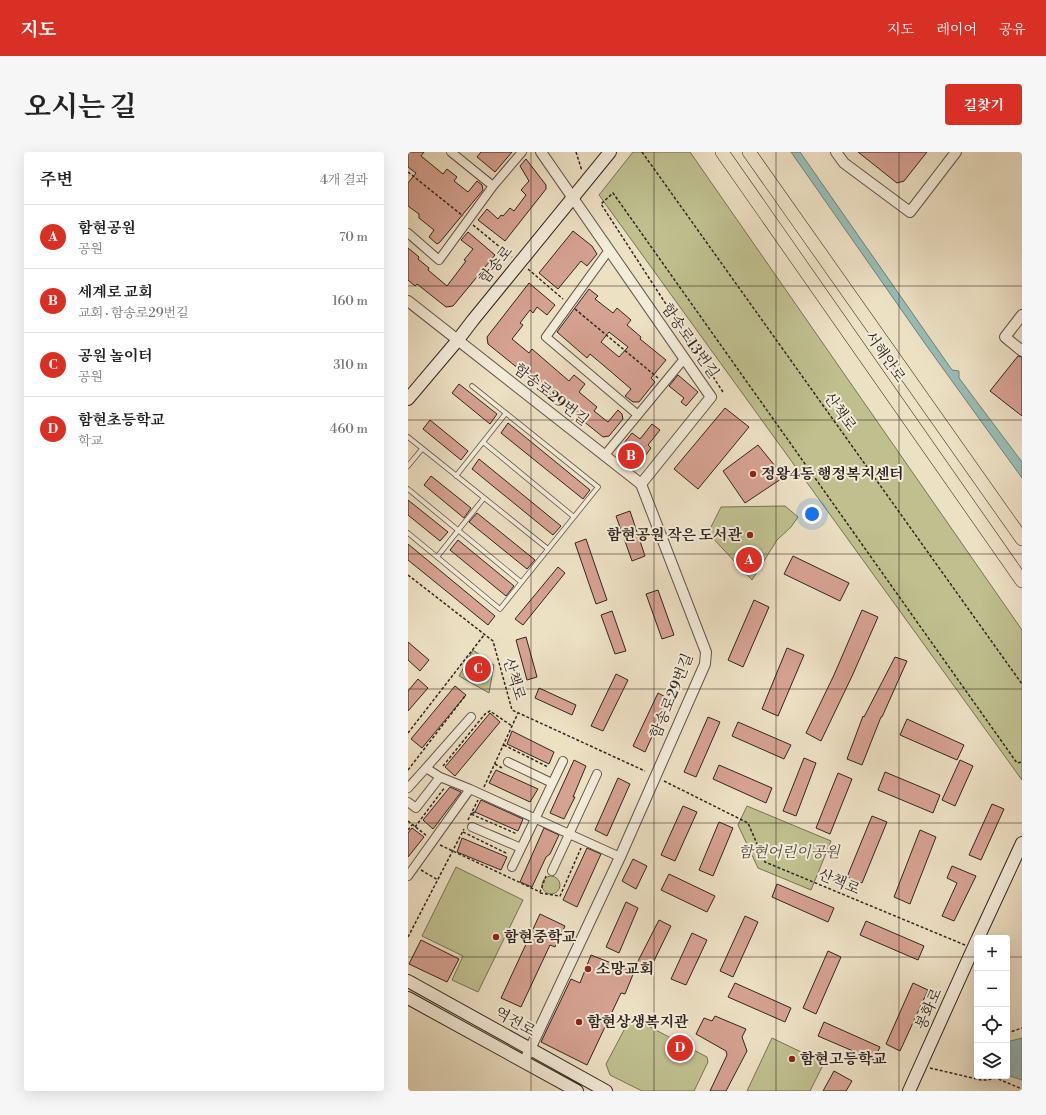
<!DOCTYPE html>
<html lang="ko">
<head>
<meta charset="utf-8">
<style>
  body { margin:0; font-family:"Libre Bodoni","Noto Serif KR",serif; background:#f6f6f6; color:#222 }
  .controls { position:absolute; right:12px; bottom:12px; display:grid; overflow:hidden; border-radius:4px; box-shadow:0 4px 16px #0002 }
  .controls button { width:36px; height:36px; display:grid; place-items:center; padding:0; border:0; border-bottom:1px solid #e0e0e0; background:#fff; color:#222; font:20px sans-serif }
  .you { position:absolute; left:404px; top:362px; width:14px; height:14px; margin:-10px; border:3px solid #fff; border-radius:50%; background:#1a73e8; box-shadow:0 0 0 6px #1a73e833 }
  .badge { display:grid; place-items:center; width:26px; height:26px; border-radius:50%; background:#d93025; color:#fff; font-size:13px; font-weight:700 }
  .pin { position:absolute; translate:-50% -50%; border:2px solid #fff; box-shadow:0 1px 4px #0006 }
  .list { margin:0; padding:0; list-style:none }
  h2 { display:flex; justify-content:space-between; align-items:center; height:52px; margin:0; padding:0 16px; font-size:17px }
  h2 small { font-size:13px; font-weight:400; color:#767676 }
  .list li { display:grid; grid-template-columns:26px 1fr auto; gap:12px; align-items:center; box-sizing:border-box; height:64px; padding:0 16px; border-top:1px solid #e0e0e0 }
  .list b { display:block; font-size:15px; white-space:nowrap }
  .list p { margin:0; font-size:13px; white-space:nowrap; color:#767676 }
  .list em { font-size:13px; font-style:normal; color:#767676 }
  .icon { flex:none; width:22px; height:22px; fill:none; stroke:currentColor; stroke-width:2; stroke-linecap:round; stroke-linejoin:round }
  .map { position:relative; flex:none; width:614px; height:939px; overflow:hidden; border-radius:4px }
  header { display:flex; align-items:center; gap:24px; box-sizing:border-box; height:56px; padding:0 20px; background:#d93025; color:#fff }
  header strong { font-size:19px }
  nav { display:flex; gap:22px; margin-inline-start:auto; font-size:14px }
  .intro { display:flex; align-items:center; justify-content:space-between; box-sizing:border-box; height:96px; padding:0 24px }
  h1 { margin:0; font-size:28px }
  .button { padding:10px 18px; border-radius:4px; background:#d93025; color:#fff; font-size:14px; font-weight:700 }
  main { display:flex; gap:24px; padding:0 24px }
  aside { flex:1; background:#fff; border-radius:4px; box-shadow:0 4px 16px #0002 }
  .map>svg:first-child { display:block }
  .green { fill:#c0c08f; stroke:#797257 }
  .water { fill:#99bdb6; stroke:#70807a }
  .building { fill:#d6a292; stroke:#32251f; fill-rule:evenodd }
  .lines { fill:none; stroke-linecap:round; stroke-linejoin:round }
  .service-casing { stroke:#615448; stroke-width:5.5 }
  .minor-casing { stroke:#615448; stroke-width:10 }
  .tertiary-casing { stroke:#615448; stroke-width:12 }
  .secondary-casing { stroke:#32251f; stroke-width:14 }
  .primary-casing { stroke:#32251f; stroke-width:14 }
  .path { stroke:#32251f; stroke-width:1.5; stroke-dasharray:3 2; stroke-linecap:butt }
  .service { stroke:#f3ecd9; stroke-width:4 }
  .minor { stroke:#f3ecd9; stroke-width:8 }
  .tertiary { stroke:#f3ecd9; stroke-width:10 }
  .secondary { stroke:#f3ecd9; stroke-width:12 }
  .primary { stroke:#ede1c4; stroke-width:13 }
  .grid { fill:none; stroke:#32251f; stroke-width:1; stroke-opacity:0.55 }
  .poi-dot { fill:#8f2418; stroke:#f3ecd9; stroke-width:1.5 }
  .labels { text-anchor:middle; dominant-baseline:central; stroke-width:4; stroke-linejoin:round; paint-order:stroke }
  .street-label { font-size:15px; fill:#32251f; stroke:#f3ecd9 }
  .poi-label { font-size:15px; font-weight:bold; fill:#32251f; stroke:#f3ecd9; text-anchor:start }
  .park-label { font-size:15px; font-style:italic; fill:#564c3b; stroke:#f3ecd9 }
</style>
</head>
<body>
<header>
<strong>지도</strong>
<nav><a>지도</a><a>레이어</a><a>공유</a></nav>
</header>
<div class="intro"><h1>오시는 길</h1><a class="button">길찾기</a></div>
<main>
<aside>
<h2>주변<small>4개 결과</small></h2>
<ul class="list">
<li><span class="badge">A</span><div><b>함현공원</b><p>공원</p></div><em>70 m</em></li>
<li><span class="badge">B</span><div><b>세계로 교회</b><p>교회 · 함송로29번길</p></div><em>160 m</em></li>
<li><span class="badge">C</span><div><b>공원 놀이터</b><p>공원</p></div><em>310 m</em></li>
<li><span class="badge">D</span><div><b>함현초등학교</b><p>학교</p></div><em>460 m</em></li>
</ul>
</aside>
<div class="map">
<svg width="614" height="939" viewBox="0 0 614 939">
  <rect width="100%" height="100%" fill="#ede1c4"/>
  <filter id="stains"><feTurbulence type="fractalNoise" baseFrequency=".005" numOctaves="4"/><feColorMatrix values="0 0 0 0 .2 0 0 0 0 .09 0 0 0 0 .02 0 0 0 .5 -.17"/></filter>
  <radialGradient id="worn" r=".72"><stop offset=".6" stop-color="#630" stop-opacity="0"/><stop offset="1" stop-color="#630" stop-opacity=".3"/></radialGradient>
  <path class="green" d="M 225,0 L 282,0 L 614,478 L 614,628 L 191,43 Z
    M 377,354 L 390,365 L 383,375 L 369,388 L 344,428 L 300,381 L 313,355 Z
    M 65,498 L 86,513 L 81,541 L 51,524 Z
    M 339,654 L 423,689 L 403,738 L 350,716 L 330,673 Z
    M 48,715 L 115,748 L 70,840 L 44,828 L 55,804 L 14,784 Z
    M134 733a9 9 0 1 1 18 0a9 9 0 1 1-18 0Z
    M 223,865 L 299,905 L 300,910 L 286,939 L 234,939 L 202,923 L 198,912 Z
    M 364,886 L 416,911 L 402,939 L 339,939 Z"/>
  <path class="water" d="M 383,0 L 392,0 L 544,218 L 551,219 L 551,226 L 614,310 L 614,326 L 518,193 Z
    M 614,886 L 614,928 L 599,923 L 599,890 Z"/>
  <path class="building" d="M 0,0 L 16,0 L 13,4 L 35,22 L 39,17 L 49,25 L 46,29 L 60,40 L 69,29 L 74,33 L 75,38 L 32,90 L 29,92 L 21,85 L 26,78 L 11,66 L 11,62 L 0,54 L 0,31 L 8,21 L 0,15 Z
    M 73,0 L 104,0 L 87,20 L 69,5 Z
    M 450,0 L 519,0 L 496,29 L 489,31 Z
    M 118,7 L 138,33 L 138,37 L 97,89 L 70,68 L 79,57 L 90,67 L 93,63 L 95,64 L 102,56 L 106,59 L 118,43 L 113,38 L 121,29 L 112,14 Z
    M 165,79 L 184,94 L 189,102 L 179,114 L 173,109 L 150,137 L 131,121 Z
    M 60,80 L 87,103 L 45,154 L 38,155 L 9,132 L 7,134 L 0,128 L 0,96 L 11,105 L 10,107 L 21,116 L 20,118 L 39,134 L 58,109 L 56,108 L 65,97 L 53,88 Z
    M 121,131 L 147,153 L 139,163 L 129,155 L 125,161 L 122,158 L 112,171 L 115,173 L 104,187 L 121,201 L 124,197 L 161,229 L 166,223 L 177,232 L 171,240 L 189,255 L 186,259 L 200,270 L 210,258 L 214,262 L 215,267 L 201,284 L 195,285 L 80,192 L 79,185 Z
    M 181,137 L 190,144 L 187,147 L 205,161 L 209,156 L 223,168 L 219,173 L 233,185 L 232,187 L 258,208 L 243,226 L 247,230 L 231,250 L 225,250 L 217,244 L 223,237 L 201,218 L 182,202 L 179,206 L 149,180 ZM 201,180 L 220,195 L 211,205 L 193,190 Z
    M 610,204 L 614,205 L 614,264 L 582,239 Z
    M 270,223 L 290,240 L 278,254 L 273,250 L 276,246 L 261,234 Z
    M 51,232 L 89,262 L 82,272 L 44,241 Z
    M 317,256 L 341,275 L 290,337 L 266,317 Z
    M 22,268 L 60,299 L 53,308 L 15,277 Z
    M 100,271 L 182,338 L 175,347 L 93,281 Z
    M 244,272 L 252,278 L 240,293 L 243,296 L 234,308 L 226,308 L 212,296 L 224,281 L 232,287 Z
    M 350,293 L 376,325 L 337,351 L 315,319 Z
    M 71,307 L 153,374 L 145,383 L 64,317 Z
    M 23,324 L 63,356 L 56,366 L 16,333 Z
    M 0,348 L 40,380 L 32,389 L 0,363 Z
    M 222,359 L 237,404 L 224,409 L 208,364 Z
    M 69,361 L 127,408 L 119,417 L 61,370 Z
    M 178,387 L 199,448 L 188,452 L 167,391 Z
    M 50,388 L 106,434 L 98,444 L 42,398 Z
    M 0,392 L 87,464 L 80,473 L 0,408 Z
    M 385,404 L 441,431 L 432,449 L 376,422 Z
    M 150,415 L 157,421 L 115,473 L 107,467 Z
    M 250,438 L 266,483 L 254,487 L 238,442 Z
    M 346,448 L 361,455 L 335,515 L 320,508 Z
    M 454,458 L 470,465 L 445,522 L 413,589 L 398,581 L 426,523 Z
    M 204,459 L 218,499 L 207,502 L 193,463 Z
    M 118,485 L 129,525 L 119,528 L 108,488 Z
    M 0,490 L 21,508 L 12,519 L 0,508 Z
    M 379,496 L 396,503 L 370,564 L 354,557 Z
    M 487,505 L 499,509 L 474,565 L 473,565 L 454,613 L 439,607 L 455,564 L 456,565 Z
    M 208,522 L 220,528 L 195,579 L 183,574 Z
    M 10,527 L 20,536 L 0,559 L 0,539 Z
    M 47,534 L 58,543 L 14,596 L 3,587 Z
    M 131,536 L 168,553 L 164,563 L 127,546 Z
    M 250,541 L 261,547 L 237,600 L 225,594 Z
    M 82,561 L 92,570 L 47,624 L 37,615 Z
    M 300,565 L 312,570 L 288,625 L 276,620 Z
    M 499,567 L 556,593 L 549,608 L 492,583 Z
    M 330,570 L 383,593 L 376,607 L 324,584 Z
    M 104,579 L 146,600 L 141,612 L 99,592 Z
    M 396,606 L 408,611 L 388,664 L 375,659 Z
    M 166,608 L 178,614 L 165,645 L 167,645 L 156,667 L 142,661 Z
    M 552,608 L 565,614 L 547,654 L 534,648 Z
    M 311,613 L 364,636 L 358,651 L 305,627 Z
    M 88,618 L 130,637 L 122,650 L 81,631 Z
    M 477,620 L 532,643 L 525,661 L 470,638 Z
    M 430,621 L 444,627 L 422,682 L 408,676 Z
    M 210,626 L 222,632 L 199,684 L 187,678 Z
    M 42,635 L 53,640 L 25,677 L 15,668 Z
    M 73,648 L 115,667 L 110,679 L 67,660 Z
    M 584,652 L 596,657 L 573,708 L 561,703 Z
    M 275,654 L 289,660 L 267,709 L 253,703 Z
    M 464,664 L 479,670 L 454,731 L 439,725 Z
    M 311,670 L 325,676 L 305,724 L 291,718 Z
    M 4,676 L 16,685 L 0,705 L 0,681 Z
    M 136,676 L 151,683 L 142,702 L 138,705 L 124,735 L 112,730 Z
    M 512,678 L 528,685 L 502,752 L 486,745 Z
    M 54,686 L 99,705 L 93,718 L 49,700 Z
    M 179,696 L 193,702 L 169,755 L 155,748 Z
    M 225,707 L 239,714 L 228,737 L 214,729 Z
    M 544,714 L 568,724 L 546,769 L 534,764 L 549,731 L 539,726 Z
    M 261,722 L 307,744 L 299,760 L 253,738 Z
    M 369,732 L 426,756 L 420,770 L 364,745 Z
    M 218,750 L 230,756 L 211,801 L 198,795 Z
    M 132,762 L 157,774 L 147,795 L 142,793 L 113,855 L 93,846 Z
    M 337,764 L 350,770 L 325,825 L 312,819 Z
    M 251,768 L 263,774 L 242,817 L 229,811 Z
    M 458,769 L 516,794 L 510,808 L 452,783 Z
    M 284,781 L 299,788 L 278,833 L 263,827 Z
    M 13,788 L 51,807 L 39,830 L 1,812 Z
    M 420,799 L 433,805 L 408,862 L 395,856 Z
    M 183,803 L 226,820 L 217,842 L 213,841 L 179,913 L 133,890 L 163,827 L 172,831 Z
    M 327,831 L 383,856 L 377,870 L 320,845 Z
    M 505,831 L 520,838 L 492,899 L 478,892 Z
    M 307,864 L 338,877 L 334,885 L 339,899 L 318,939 L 302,939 L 319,903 L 318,899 L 288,882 L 296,866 L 304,869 Z
    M 416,870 L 472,895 L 466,908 L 410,884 Z
    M 426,919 L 444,929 L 438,939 L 415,939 Z"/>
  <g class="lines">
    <g class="service-casing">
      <path id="service" d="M 0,285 L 140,397
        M 75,290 L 166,365
        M 0,314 L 14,297
        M 48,324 L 98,261
        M 0,337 L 113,430
        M 0,381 L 92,457 L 190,335 L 64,234
        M 29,405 L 76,346"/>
    </g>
    <g class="minor-casing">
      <path id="minor" d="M 43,0 L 85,34
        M 0,81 L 31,108 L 85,34 L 114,0
        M 201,98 L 138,185 L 230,263
        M 196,304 L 276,207
        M 100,610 L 144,631
        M 18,616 L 63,565
        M 0,636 L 18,616 L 32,625 L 62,637
        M 0,650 L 8,656 L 32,625
        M 64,675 L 113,696
        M 104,715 L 155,609
        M 144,719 L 189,622
        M 0,724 L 62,637 L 212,705"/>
    </g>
    <g class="tertiary-casing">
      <path id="tertiary" d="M 133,0 L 303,245 L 233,332
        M 428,0 L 436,11 L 502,60 L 548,0
        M 0,149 L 233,332 L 298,500 L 297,512 L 212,705 L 116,910
        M 614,163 L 597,185 L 614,199"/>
    </g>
    <g class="secondary-casing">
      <path id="secondary" d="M 0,247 L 49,189 L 65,168 L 202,0
        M 570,786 L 614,691
        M 0,829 L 198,939
        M 0,846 L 169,939
        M 501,939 L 569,788"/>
    </g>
    <g class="primary-casing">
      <path id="primary" d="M 314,0 L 614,429
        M 341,0 L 614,387"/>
    </g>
    <path class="path" d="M 168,0 L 174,19
      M 234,0 L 614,532
      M 0,20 L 55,64
      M 65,73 L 104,105
      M 120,117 L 155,147
      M 167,157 L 250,226
      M 315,240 L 193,52 L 205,41 L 609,611 L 614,610
      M 0,423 L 85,489 L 104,558 L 237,619
      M 0,581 L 76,483
      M 96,593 L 140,615
      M 87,612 L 94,616
      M 35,614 L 77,562 L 82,559 L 104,574
      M 0,618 L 57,544
      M 256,629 L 340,671 L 357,710 L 557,793
      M 76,635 L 110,561
      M 67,660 L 63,662 L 109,682
      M 60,668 L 70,648
      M 0,669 L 19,684
      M 7,675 L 37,635
      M 0,678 L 4,673
      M 55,680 L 100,702
      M 32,693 L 132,740 L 138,724
      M 13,718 L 30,728
      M 132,741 L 152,744 L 173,696
      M 0,785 L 56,677
      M 599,881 L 614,876
      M 522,916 L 573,928 L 579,928 L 588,926
      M 589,924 L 588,926 L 614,937"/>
    <use href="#service" class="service"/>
    <use href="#minor" class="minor"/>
    <use href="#tertiary" class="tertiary"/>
    <use href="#secondary" class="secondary"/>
    <use href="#primary" class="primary"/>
  </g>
  <path class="grid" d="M 123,0 L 123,939M 246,0 L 246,939M 368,0 L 368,939M 491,0 L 491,939M 0,134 L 614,134M 0,268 L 614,268M 0,402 L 614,402M 0,537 L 614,537M 0,671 L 614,671M 0,805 L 569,805M 599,805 L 614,805"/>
  <g class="poi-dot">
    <circle cx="345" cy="322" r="4"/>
    <circle cx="342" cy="383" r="4"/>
    <circle cx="88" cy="785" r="4"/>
    <circle cx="180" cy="817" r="4"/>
    <circle cx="171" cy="870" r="4"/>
    <circle cx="384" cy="907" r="4"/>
  </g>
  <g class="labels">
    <g class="street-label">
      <text transform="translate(88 113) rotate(-51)">함송로</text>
      <text transform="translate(282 189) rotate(55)">함송로13번길</text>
      <text transform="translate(477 205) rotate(55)">서해안로</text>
      <text transform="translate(143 243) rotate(38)">함송로29번길</text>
      <text transform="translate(432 260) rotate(54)">산책로</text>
      <text transform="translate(106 527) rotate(73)">산책로</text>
      <text transform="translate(264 544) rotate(-68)">함송로29번길</text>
      <text transform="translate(431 730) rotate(23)">산책로</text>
      <text transform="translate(521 857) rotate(-66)">봉화로</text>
      <text transform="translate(107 870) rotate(29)">역전로</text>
    </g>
    <g class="poi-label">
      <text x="353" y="322">정왕4동 행정복지센터</text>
      <text x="334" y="383" text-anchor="end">함현공원 작은 도서관</text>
      <text x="96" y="785">함현중학교</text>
      <text x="188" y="817">소망교회</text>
      <text x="179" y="870">함현상생복지관</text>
      <text x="392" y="907">함현고등학교</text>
    </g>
    <g class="park-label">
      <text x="381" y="700">함현어린이공원</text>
    </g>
  </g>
  <rect width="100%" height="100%" filter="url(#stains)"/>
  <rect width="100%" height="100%" fill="url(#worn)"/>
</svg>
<div class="controls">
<button>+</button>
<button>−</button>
<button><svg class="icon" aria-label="locate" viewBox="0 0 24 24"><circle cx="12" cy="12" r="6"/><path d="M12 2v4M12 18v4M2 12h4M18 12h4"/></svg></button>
<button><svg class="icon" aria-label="layers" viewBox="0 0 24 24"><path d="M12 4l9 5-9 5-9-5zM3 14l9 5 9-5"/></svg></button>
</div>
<div class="you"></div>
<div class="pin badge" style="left:341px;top:408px">A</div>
<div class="pin badge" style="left:223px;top:304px">B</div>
<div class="pin badge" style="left:70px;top:517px">C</div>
<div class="pin badge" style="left:272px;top:896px">D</div>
</div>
</main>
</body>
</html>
